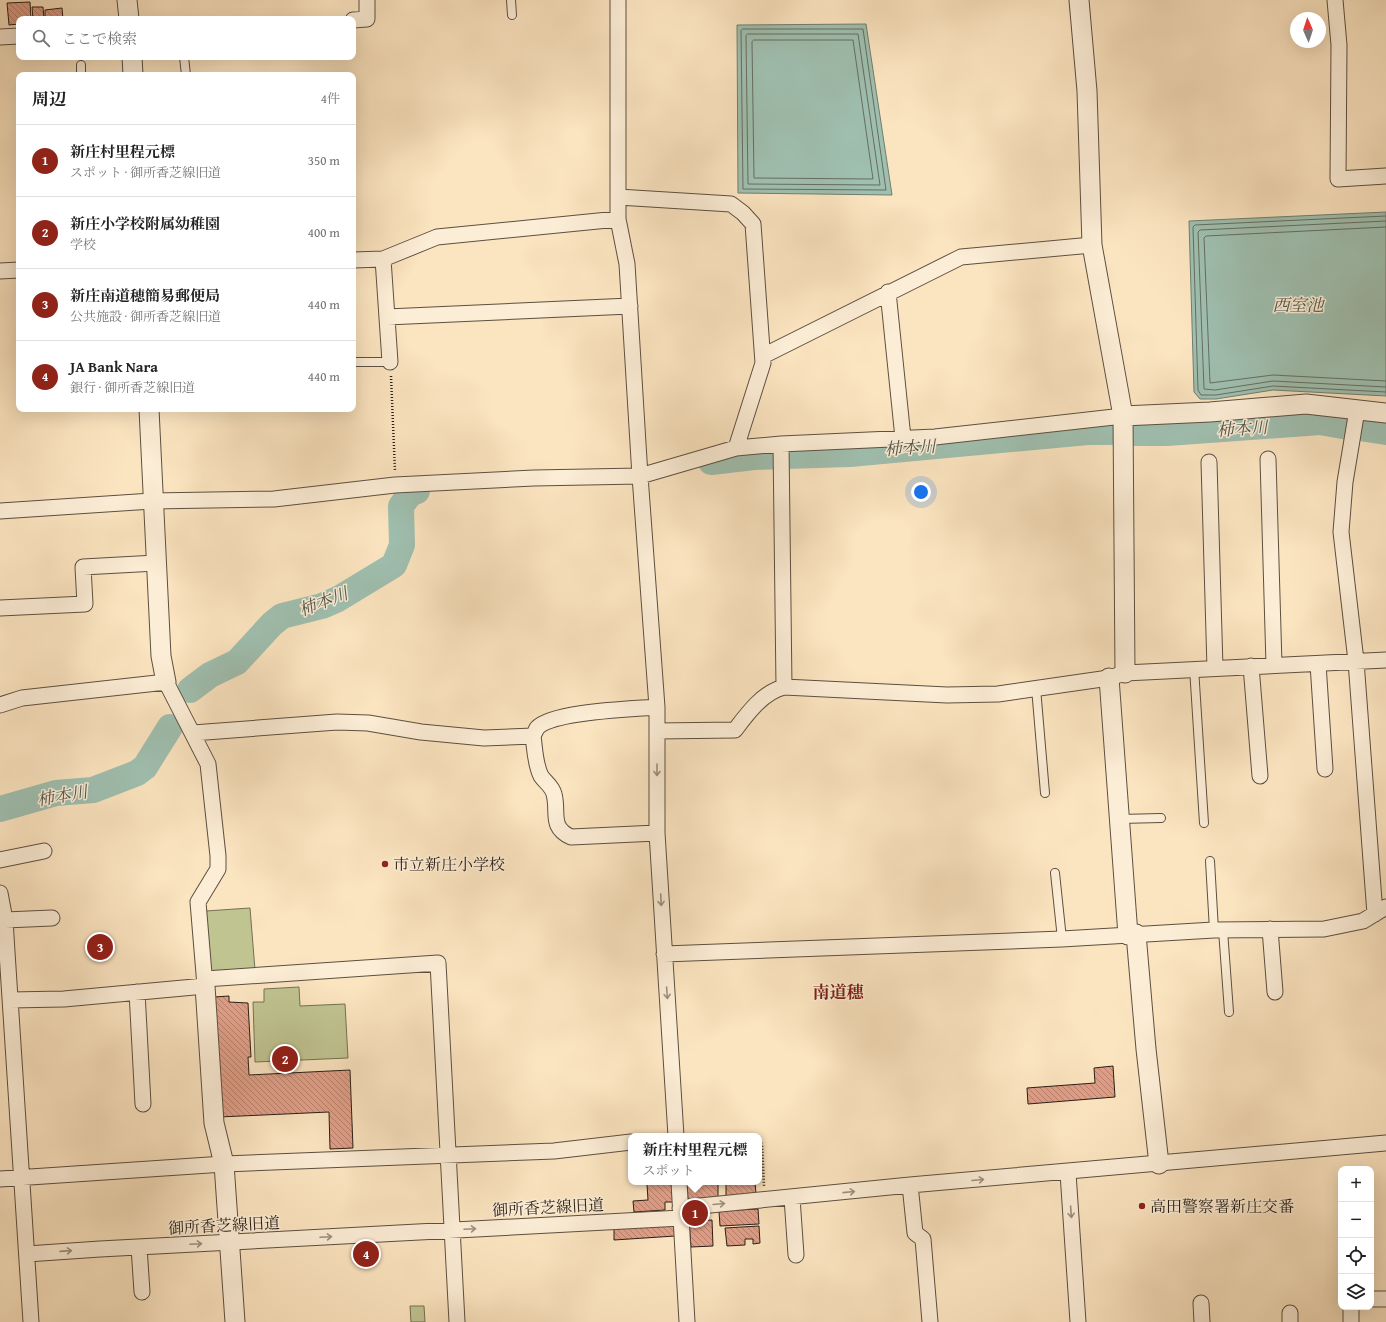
<!DOCTYPE html>
<html lang="ja">
<head>
<meta charset="utf-8">
<style>
  body { margin:0; font-family:"Gentium Book Plus","Noto Serif JP",serif; background:#f6f6f6; color:#222 }
  .controls { position:absolute; right:12px; bottom:12px; display:grid; overflow:hidden; border-radius:8px; box-shadow:0 4px 16px #0002 }
  .controls button { width:36px; height:36px; display:grid; place-items:center; padding:0; border:0; border-bottom:1px solid #e0e0e0; background:#fff; color:#222; font:20px sans-serif }
  .compass { position:absolute; left:1290px; top:12px; width:36px; height:36px; border-radius:50%; background:#fff; box-shadow:0 4px 16px #0002; rotate:357deg }
  .you { position:absolute; left:921px; top:492px; width:14px; height:14px; margin:-10px; border:3px solid #fff; border-radius:50%; background:#1a73e8; box-shadow:0 0 0 6px #1a73e833 }
  .badge { display:grid; place-items:center; width:26px; height:26px; border-radius:50%; background:#8f2418; color:#fff; font-size:13px; font-weight:700 }
  .pin { position:absolute; translate:-50% -50%; border:2px solid #fff; box-shadow:0 1px 4px #0006 }
  .popup { position:absolute; left:628px; top:1133px; width:134px; height:52px; box-sizing:border-box; display:grid; place-content:center; border-radius:8px; background:#fff; filter:drop-shadow(0 1px 3px #0005); font-size:13px; white-space:nowrap; color:#767676 }
  .popup b { font-size:15px; color:#222 }
  .popup::after { content:''; position:absolute; left:50%; top:100%; margin-left:-8px; border:8px solid transparent; border-top-color:#fff }
  .list { margin:0; padding:0; list-style:none }
  h2 { display:flex; justify-content:space-between; align-items:center; height:52px; margin:0; padding:0 16px; font-size:17px }
  h2 small { font-size:13px; font-weight:400; color:#767676 }
  .list li { display:grid; grid-template-columns:26px 1fr auto; gap:12px; align-items:center; box-sizing:border-box; height:72px; padding:0 16px; border-top:1px solid #e0e0e0 }
  .list b { display:block; font-size:15px; white-space:nowrap }
  .list p { margin:0; font-size:13px; white-space:nowrap; color:#767676 }
  .list em { font-size:13px; font-style:normal; color:#767676 }
  .icon { flex:none; width:22px; height:22px; fill:none; stroke:currentColor; stroke-width:2; stroke-linecap:round; stroke-linejoin:round }
  .map { position:relative; flex:none; width:1386px; height:1322px; overflow:hidden }
  .search { position:absolute; background:#fff; box-shadow:0 4px 16px #0002; left:16px; top:16px; width:340px; height:44px; display:flex; align-items:center; gap:10px; box-sizing:border-box; padding:0 14px; border-radius:8px; color:#767676; font-size:15px }
  .panel { position:absolute; background:#fff; box-shadow:0 4px 16px #0002; left:16px; top:72px; width:340px; height:340px; border-radius:8px }
  .map>svg:first-child { display:block }
  .green { fill:#c0c491; stroke:#747053 }
  .water { fill:#9fbfaf; stroke:#6f7e71 }
  .lines { fill:none; stroke-linecap:round; stroke-linejoin:round }
  .shore { stroke:#646e62; stroke-width:1 }
  .river { stroke:#9fbfaf; stroke-width:26 }
  .building { fill:url(#building-back-hatch); stroke:#281d15 }
  .service-casing { stroke:#5d4f40; stroke-width:10 }
  .minor-casing { stroke:#5d4f40; stroke-width:17 }
  .tertiary-casing { stroke:#5d4f40; stroke-width:21 }
  .path { stroke:#281d15; stroke-width:2.5; stroke-dasharray:1 2; stroke-linecap:butt }
  .service { stroke:#fcedd6; stroke-width:8 }
  .minor { stroke:#fcedd6; stroke-width:15 }
  .tertiary { stroke:#fcedd6; stroke-width:19 }
  .oneway { stroke:#9d8f7f }
  .poi-dot { fill:#8f2418; stroke:#fcedd6; stroke-width:1.5 }
  .labels { text-anchor:middle; dominant-baseline:central; stroke-width:3; stroke-linejoin:round; paint-order:stroke }
  .poi-label { font-size:16px; fill:#281d15; stroke:#fcedd6; text-anchor:start }
  .street-label { font-size:16px; fill:#281d15; stroke:#fcedd6 }
  .water-label { font-size:17px; font-style:italic; fill:#52564b; stroke:#fcedd6 }
  .neighbourhood-label { font-size:17px; font-weight:bold; fill:#7a1f14; stroke:#fcedd6 }
</style>
</head>
<body>
<div class="map">
<svg width="1386" height="1322" viewBox="0 0 1386 1322">
  <defs>
    <pattern id="building-back-hatch" width="6" height="6" patternUnits="userSpaceOnUse"><rect width="6" height="6" fill="#e19e87"/><path d="M-1 5l2 2M0 0l6 6M5-1l2 2" fill="none" stroke="#b6806d"/></pattern>
  </defs>
  <rect width="100%" height="100%" fill="#fbe4c0"/>
  <filter id="stains"><feTurbulence type="fractalNoise" baseFrequency=".005" numOctaves="4"/><feColorMatrix values="0 0 0 0 .2 0 0 0 0 .09 0 0 0 0 .02 0 0 0 .5 -.17"/></filter>
  <radialGradient id="worn" r=".72"><stop offset=".6" stop-color="#630" stop-opacity="0"/><stop offset="1" stop-color="#630" stop-opacity=".3"/></radialGradient>
  <path class="green" d="M 250,908 L 255,970 L 211,971 L 206,911 Z
    M 299,987 L 300,1006 L 345,1004 L 348,1058 L 255,1062 L 253,1002 L 264,1002 L 264,989 Z
    M 410,1306 L 424,1306 L 425,1322 L 411,1322 Z"/>
  <path class="water" d="M 866,24 L 892,195 L 738,193 L 737,25 Z
    M 1386,212 L 1386,396 L 1273,390 L 1216,399 L 1200,399 L 1194,392 L 1189,221 Z"/>
  <g class="lines">
    <path class="shore" d="M 743,29 L 863,29 L 886,190 L 743,189 L 741,31 Z
      M 748,34 L 858,34 L 880,185 L 748,184 L 746,36 Z
      M 754,40 L 853,40 L 873,179 L 754,178 L 752,42 Z
      M 1386,216 L 1195,225 L 1193,227 L 1198,390 L 1201,395 L 1216,395 L 1273,386 L 1386,392
      M 1386,221 L 1200,230 L 1198,232 L 1204,389 L 1215,390 L 1273,381 L 1386,387
      M 1386,227 L 1206,236 L 1204,238 L 1210,383 L 1273,375 L 1386,381"/>
    <path class="river" d="M 1366,429 L 1386,432
      M 1136,433 L 1167,433 L 1320,422 L 1348,427
      M 711,462 L 754,457 L 850,454 L 1088,432 L 1110,432
      M 190,690 L 210,675 L 237,662 L 272,624 L 282,616 L 322,606 L 338,599 L 394,565 L 402,545 L 401,506 L 410,494 L 417,491
      M 0,809 L 56,793 L 93,790 L 137,773 L 145,767 L 170,727"/>
  </g>
  <path class="building" d="M 30,2 L 31,19 L 19,19 L 19,24 L 9,25 L 7,3 Z
    M 32,7 L 43,7 L 44,19 L 33,19 Z
    M 62,8 L 63,19 L 45,19 L 45,10 Z
    M 229,996 L 229,1002 L 248,1003 L 251,1057 L 248,1057 L 249,1075 L 350,1070 L 353,1148 L 330,1149 L 329,1112 L 219,1117 L 214,997 Z
    M 1113,1066 L 1115,1097 L 1028,1104 L 1027,1088 L 1095,1083 L 1094,1068 Z
    M 659,1182 L 671,1182 L 673,1202 L 665,1202 L 665,1210 L 634,1212 L 633,1201 L 648,1200 L 647,1184 Z
    M 726,1182 L 755,1182 L 756,1194 L 726,1196 Z
    M 718,1183 L 718,1199 L 688,1201 L 687,1184 Z
    M 758,1209 L 759,1224 L 720,1226 L 719,1211 Z
    M 712,1220 L 713,1246 L 691,1247 L 689,1221 Z
    M 675,1225 L 675,1236 L 614,1240 L 614,1229 Z
    M 759,1226 L 760,1243 L 753,1244 L 753,1239 L 745,1239 L 745,1245 L 727,1246 L 725,1228 Z"/>
  <g class="lines">
    <g class="service-casing">
      <path id="service" d="M 511,0 L 512,15
        M 184,57 L 186,75
        M 81,65 L 81,75
        M 353,362 L 390,362
        M 1194,668 L 1204,823
        M 1036,688 L 1045,793
        M 1120,819 L 1161,818
        M 1210,861 L 1214,930
        M 1055,873 L 1062,939
        M 1223,930 L 1229,1012"/>
    </g>
    <g class="minor-casing">
      <path id="minor" d="M 618,0 L 618,219 L 627,264 L 640,476 L 657,707 L 657,833 L 676,1136
        M 1335,0 L 1339,45 L 1338,179 L 1386,176
        M 353,20 L 367,19 L 367,0
        M 0,37 L 19,36
        M 618,197 L 731,204 L 743,213 L 753,224 L 763,363 L 736,448
        M 383,259 L 390,362
        M 353,260 L 383,259 L 437,237 L 618,219
        M 0,271 L 19,270
        M 888,292 L 903,438
        M 387,317 L 630,306
        M 763,356 L 961,257 L 1092,245
        M 1357,410 L 1345,482 L 1341,532 L 1356,661 L 1375,914
        M 781,444 L 784,687
        M 1268,459 L 1274,665
        M 1209,462 L 1215,668
        M 0,511 L 152,501 L 274,499 L 395,485 L 534,478 L 640,476 L 736,448 L 781,444 L 935,437 L 1123,416
        M 0,608 L 85,604 L 83,567 L 156,563
        M 1318,664 L 1325,769
        M 1251,666 L 1260,776
        M 0,705 L 22,698 L 166,682 L 208,764 L 218,856 L 218,869 L 198,902 L 205,986 L 64,999 L 10,1000
        M 657,731 L 735,730 C 747,714 763,692 784,687 L 947,695 L 998,694 L 1109,678 L 1125,673 L 1386,660
        M 193,733 L 337,722 L 368,723 L 421,732 L 484,738 L 533,736 C 535,750 535,764 541,776 C 545,782 552,786 554,794 C 559,812 549,827 571,837 L 657,833
        M 533,736 C 534,734 536,730 537,728 C 552,711 633,709 657,707
        M 0,860 L 44,851
        M 0,893 L 5,920 L 7,952 L 31,1322
        M 5,920 L 52,918
        M 1270,929 L 1275,992
        M 664,954 L 1062,939 L 1214,930 L 1324,929 L 1363,921 L 1386,907
        M 205,979 L 438,963 L 457,1322
        M 137,992 L 143,1104
        M 1068,1173 L 1078,1322
        M 0,1179 L 224,1164 L 554,1151 L 631,1142
        M 679,1182 L 687,1322
        M 910,1185 L 915,1233 L 923,1239 L 930,1322
        M 792,1198 L 796,1255
        M 680,1208 L 910,1185 L 1386,1143
        M 139,1247 L 142,1292
        M 27,1254 L 100,1249 L 681,1218
        M 1371,1299 L 1386,1299
        M 1201,1303 L 1202,1322
        M 1290,1313 L 1290,1322
        M 1351,1322 L 1351,1307"/>
    </g>
    <g class="tertiary-casing">
      <path id="tertiary" d="M 127,0 L 129,19
        M 1079,0 L 1087,91 L 1092,245 L 1123,416 L 1125,673
        M 132,57 L 133,75
        M 149,409 L 161,656 L 166,682
        M 1123,416 L 1210,412 L 1306,404 L 1386,413
        M 1109,678 L 1128,935
        M 1136,934 L 1146,1049 L 1159,1164
        M 205,986 L 214,1123 L 224,1164 L 235,1322"/>
    </g>
    <path class="path" d="M 391,376 L 395,471
      M 759,1141 L 762,1144 L 764,1186"/>
    <use href="#service" class="service"/>
    <use href="#minor" class="minor"/>
    <use href="#tertiary" class="tertiary"/>
  </g>
  <defs><path id="oneway-shaft" d="M-6 0H5M1.5-3L5.5 0L1.5 3" fill="none" stroke-width="1.6" stroke-linecap="round" stroke-linejoin="round"/></defs>
  <g class="oneway">
    <use href="#oneway-shaft" transform="translate(657 770) rotate(90)"/>
    <use href="#oneway-shaft" transform="translate(661 900) rotate(87)"/>
    <use href="#oneway-shaft" transform="translate(667 993) rotate(86)"/>
    <use href="#oneway-shaft" transform="translate(978 1180) rotate(-5)"/>
    <use href="#oneway-shaft" transform="translate(849 1192) rotate(-6)"/>
    <use href="#oneway-shaft" transform="translate(719 1204) rotate(-5)"/>
    <use href="#oneway-shaft" transform="translate(1071 1212) rotate(86)"/>
    <use href="#oneway-shaft" transform="translate(470 1229) rotate(-3)"/>
    <use href="#oneway-shaft" transform="translate(326 1237) rotate(-3)"/>
    <use href="#oneway-shaft" transform="translate(196 1244) rotate(-3)"/>
    <use href="#oneway-shaft" transform="translate(66 1251) rotate(-4)"/>
  </g>
  <g class="poi-dot">
    <circle cx="385" cy="864" r="4"/>
    <circle cx="1142" cy="1206" r="4"/>
  </g>
  <g class="labels">
    <g class="poi-label">
      <text x="393" y="864">市立新庄小学校</text>
      <text x="1150" y="1206">高田警察署新庄交番</text>
    </g>
    <g class="street-label">
      <text transform="translate(548 1207) rotate(-3)">御所香芝線旧道</text>
      <text transform="translate(224 1225) rotate(-3)">御所香芝線旧道</text>
    </g>
    <g class="water-label">
      <text x="1298" y="304">西室池</text>
      <text transform="translate(1242 428) rotate(-4)">柿本川</text>
      <text transform="translate(910 447) rotate(-4)">柿本川</text>
      <text transform="translate(323 601) rotate(-21)">柿本川</text>
      <text transform="translate(62 795) rotate(-10)">柿本川</text>
    </g>
    <g class="neighbourhood-label">
      <text x="838" y="991">南道穗</text>
    </g>
  </g>
  <rect width="100%" height="100%" filter="url(#stains)"/>
  <rect width="100%" height="100%" fill="url(#worn)"/>
</svg>
<div class="controls">
<button>+</button>
<button>−</button>
<button><svg class="icon" aria-label="locate" viewBox="0 0 24 24"><circle cx="12" cy="12" r="6"/><path d="M12 2v4M12 18v4M2 12h4M18 12h4"/></svg></button>
<button><svg class="icon" aria-label="layers" viewBox="0 0 24 24"><path d="M12 4l9 5-9 5-9-5zM3 14l9 5 9-5"/></svg></button>
</div>
<svg class="compass" viewBox="-18 -18 36 36"><path d="M0-13l5 13h-10z" fill="#e53935"/><path d="M0 13l5-13h-10z" fill="#767676"/></svg>
<div class="you"></div>
<div class="pin badge" style="left:695px;top:1213px">1</div>
<div class="popup"><b>新庄村里程元標</b>スポット</div>
<div class="pin badge" style="left:285px;top:1059px">2</div>
<div class="pin badge" style="left:100px;top:947px">3</div>
<div class="pin badge" style="left:366px;top:1254px">4</div>
<div class="search"><svg class="icon" aria-label="search" viewBox="0 0 24 24"><circle cx="10" cy="10" r="6"/><path d="M15 15l6 6"/></svg>ここで検索</div>
<section class="panel">
<h2>周辺<small>4件</small></h2>
<ul class="list">
<li><span class="badge">1</span><div><b>新庄村里程元標</b><p>スポット · 御所香芝線旧道</p></div><em>350 m</em></li>
<li><span class="badge">2</span><div><b>新庄小学校附属幼稚園</b><p>学校</p></div><em>400 m</em></li>
<li><span class="badge">3</span><div><b>新庄南道穂簡易郵便局</b><p>公共施設 · 御所香芝線旧道</p></div><em>440 m</em></li>
<li><span class="badge">4</span><div><b>JA Bank Nara</b><p>銀行 · 御所香芝線旧道</p></div><em>440 m</em></li>
</ul>
</section>
</div>
</body>
</html>
